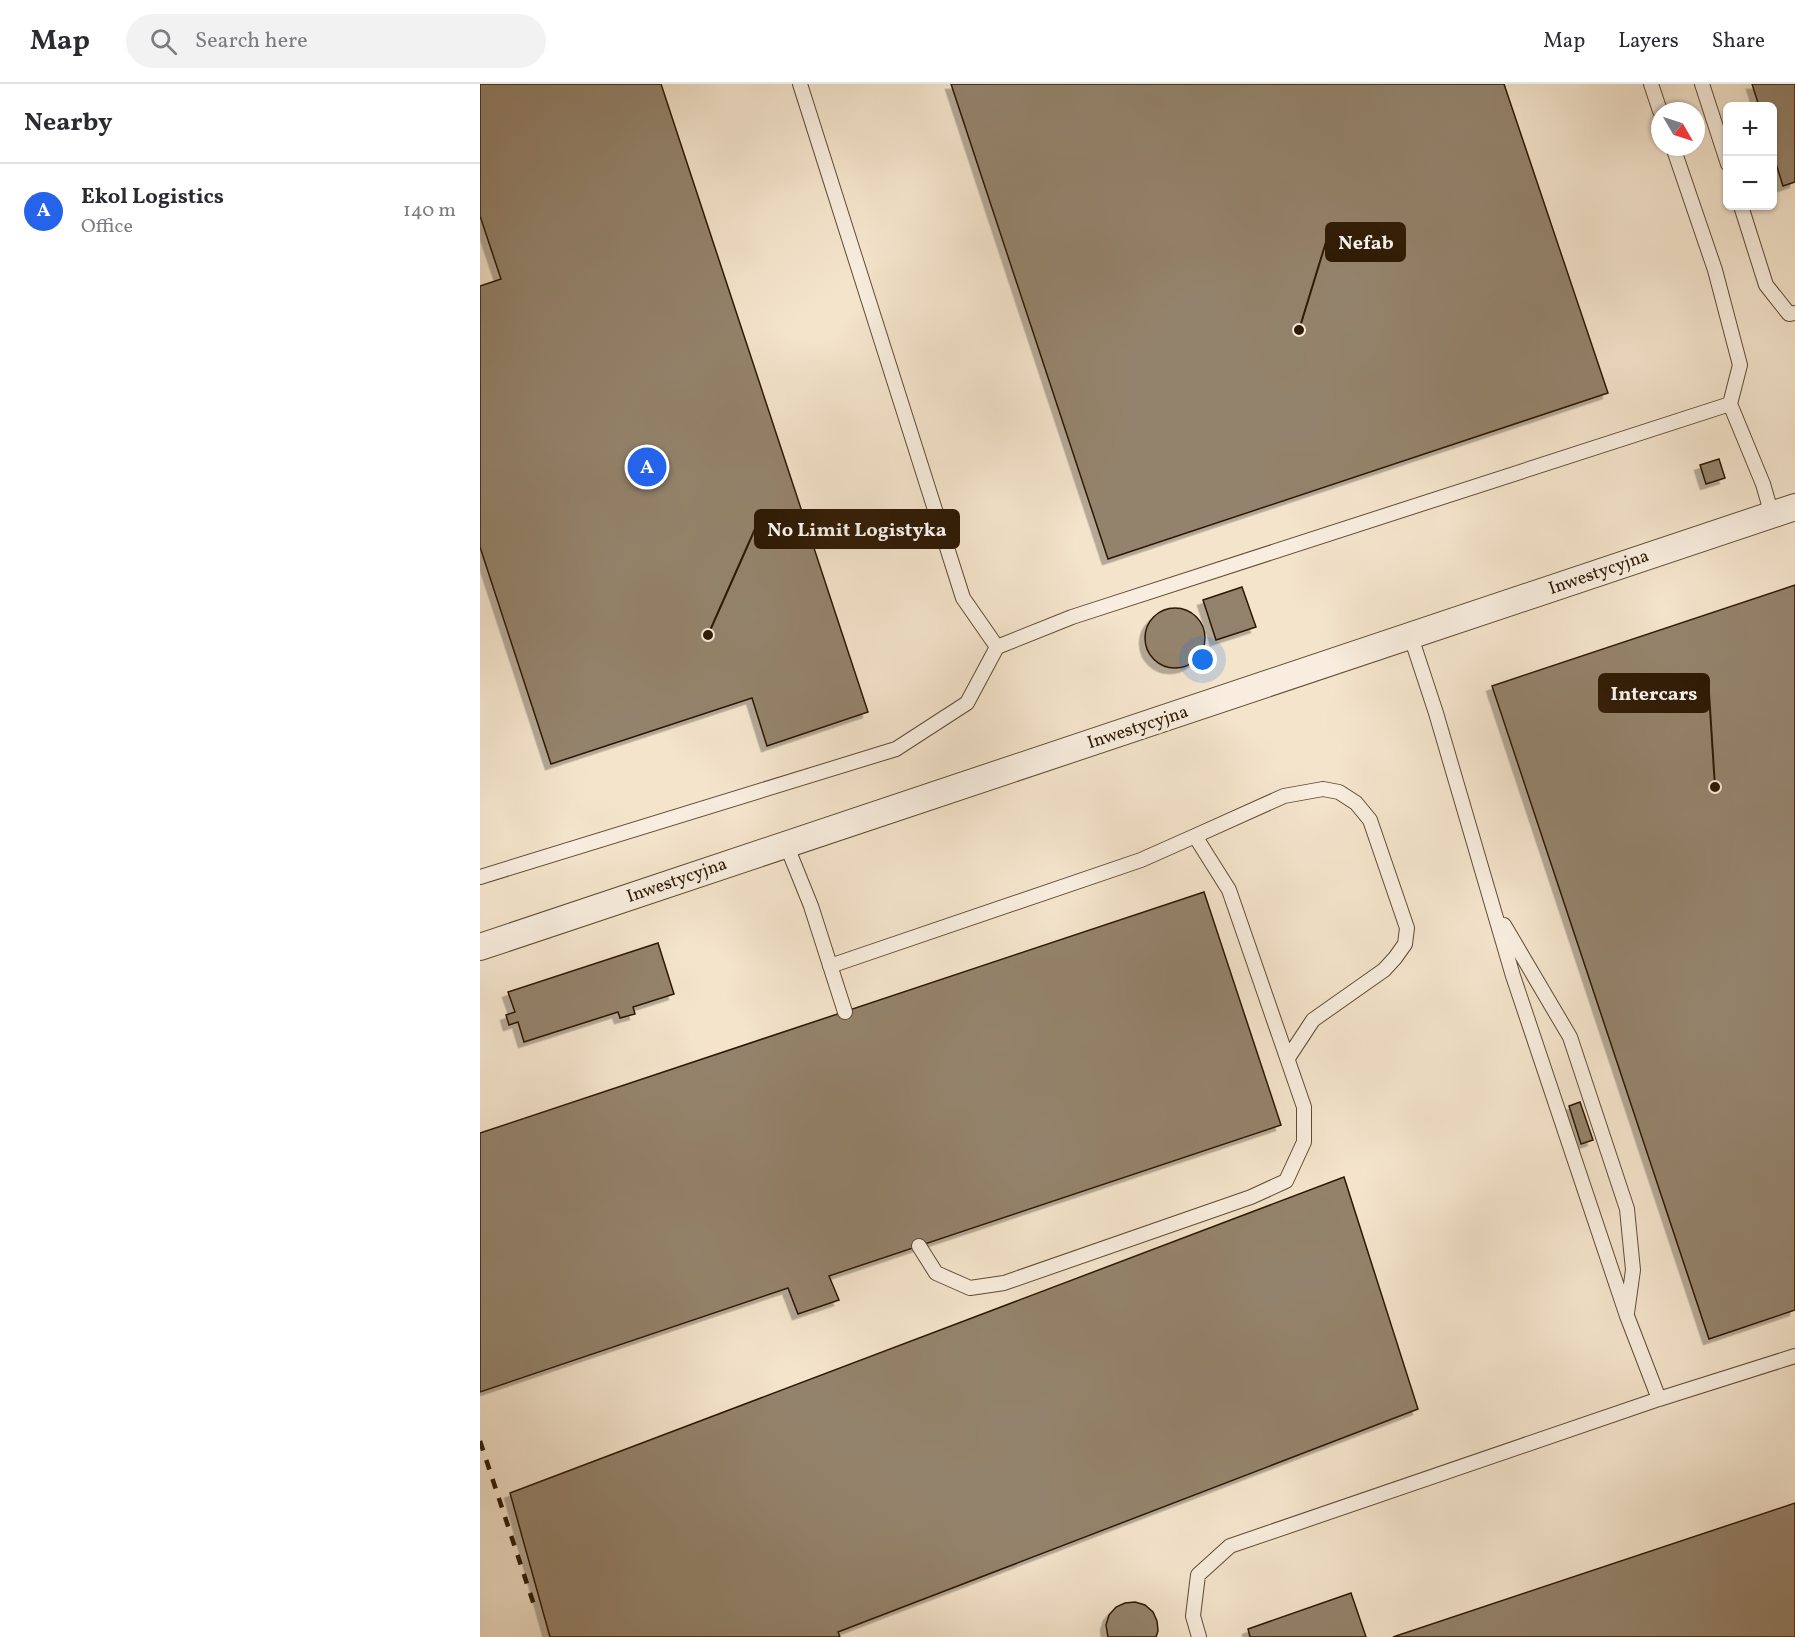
<!DOCTYPE html>
<html lang="en">
<head>
<meta charset="utf-8">
<style>
  body { margin:0; font-family:Vollkorn,serif; background:#f2f2f3; color:#2b2b33 }
  .controls { position:absolute; right:18px; top:18px; display:grid; overflow:hidden; border-radius:9px; box-shadow:0 2px 4px #0004 }
  .controls button { width:54px; height:54px; display:grid; place-items:center; padding:0; border:0; border-bottom:2px solid #e1e1e2; background:#fff; color:#2b2b33; font:30px sans-serif }
  .compass { position:absolute; left:1171px; top:18px; width:54px; height:54px; border-radius:50%; background:#fff; box-shadow:0 2px 4px #0004; rotate:129deg }
  .you { position:absolute; left:723px; top:576px; width:21px; height:21px; margin:-15px; border:4px solid #fff; border-radius:50%; background:#1a73e8; box-shadow:0 0 0 9px #1a73e833 }
  .badge { display:grid; place-items:center; width:39px; height:39px; border-radius:50%; background:#2563eb; color:#fff; font-size:20px; font-weight:700 }
  .pin { position:absolute; translate:-50% -50%; border:3px solid #fff; box-shadow:0 2px 6px #0006 }
  .list { margin:0; padding:0; list-style:none }
  h2 { display:flex; justify-content:space-between; align-items:center; height:78px; margin:0; padding:0 24px; font-size:26px }
  h2 small { font-size:20px; font-weight:400; color:#7c7c81 }
  .list li { display:grid; grid-template-columns:39px 1fr auto; gap:18px; align-items:center; box-sizing:border-box; height:96px; padding:0 24px; border-top:2px solid #e1e1e2 }
  .list b { display:block; font-size:22px; white-space:nowrap }
  .list p { margin:0; font-size:20px; white-space:nowrap; color:#7c7c81 }
  .list em { font-size:20px; font-style:normal; color:#7c7c81 }
  .icon { flex:none; width:33px; height:33px; fill:none; stroke:currentColor; stroke-width:2; stroke-linecap:round; stroke-linejoin:round }
  .map { position:relative; flex:none; width:1315px; height:1553px; overflow:hidden }
  header { display:flex; align-items:center; gap:36px; box-sizing:border-box; height:84px; padding:0 30px; background:#fff; border-bottom:2px solid #e1e1e2 }
  header strong { font-size:28px }
  nav { display:flex; gap:33px; margin-inline-start:auto; font-size:21px }
  .search { width:420px; height:54px; background:#f2f2f3; display:flex; align-items:center; gap:15px; box-sizing:border-box; padding:0 21px; border-radius:33px; color:#7c7c81; font-size:22px }
  main { display:flex }
  aside { flex:1; background:#fff }
  .map>svg:first-child { display:block }
  .building { fill:#94836c; stroke:#2d1904; stroke-width:1.5; filter:url(#shadow) }
  .lines { fill:none; stroke-linecap:round; stroke-linejoin:round }
  .lane-casing { stroke:#5f4c36; stroke-width:16 }
  .street-casing { stroke:#5f4c36; stroke-width:28 }
  .lane { stroke:#f8edde; stroke-width:14 }
  .street { stroke:#f8edde; stroke-width:26 }
  .rail { stroke:#2d1904; stroke-width:4.5; stroke-dasharray:10 10; stroke-linecap:butt }
  .labels { text-anchor:middle; dominant-baseline:central; stroke-width:6; stroke-linejoin:round; paint-order:stroke }
  .street-label { font-size:18px; fill:#2d1904; stroke:#f8edde }
  .leader { fill:none; stroke:#2d1904; stroke-width:2 }
  .callout-dot { fill:#2d1904; stroke:#f8edde; stroke-width:2 }
  .callout { fill:#2d1904; stroke:#2d1904; stroke-width:2 }
  .callout-label { font-size:20px; text-anchor:middle; font-weight:bold; fill:#fff }
</style>
</head>
<body>
<header>
<strong>Map</strong>
<div class="search"><svg class="icon" aria-label="search" viewBox="0 0 24 24"><circle cx="10" cy="10" r="6"/><path d="M15 15l6 6"/></svg>Search here</div>
<nav><a>Map</a><a>Layers</a><a>Share</a></nav>
</header>
<main>
<aside>
<h2>Nearby<small></small></h2>
<ul class="list">
<li><span class="badge">A</span><div><b>Ekol Logistics</b><p>Office</p></div><em>140 m</em></li>
</ul>
</aside>
<div class="map">
<svg width="1315" height="1553" viewBox="0 0 1315 1553">
  <defs>
    <filter id="shadow"><feDropShadow dx="-5.5" dy="5.5" stdDeviation="0" flood-color="#0004"/></filter>
  </defs>
  <rect width="100%" height="100%" fill="#f4e4cc"/>
  <filter id="stains"><feTurbulence type="fractalNoise" baseFrequency=".00333" numOctaves="4"/><feColorMatrix values="0 0 0 0 .2 0 0 0 0 .09 0 0 0 0 .02 0 0 0 .5 -.17"/></filter>
  <radialGradient id="worn" r=".72"><stop offset=".6" stop-color="#630" stop-opacity="0"/><stop offset="1" stop-color="#630" stop-opacity=".3"/></radialGradient>
  <path class="building" d="M 0,0 L 181,0 L 388,628 L 287,662 L 272,614 L 71,680 L 0,463 L 0,202 L 21,195 L 0,132 Z
    M 471,0 L 1024,0 L 1128,309 L 628,475 Z
    M 1272,0 L 1315,0 L 1315,98 L 1303,102 L 1292,67 L 1292,22 L 1279,22 Z
    M 1239,375 L 1245,394 L 1226,400 L 1220,381 Z
    M 1315,501 L 1315,1226 L 1229,1255 L 1012,602 Z
    M 762,503 L 776,543 L 736,556 L 723,516 Z
    M665 554a30 30 0 1 1 60 0a30 30 0 1 1-60 0Z
    M 724,808 L 801,1041 L 349,1192 L 359,1216 L 318,1230 L 308,1204 L 0,1308 L 0,1049 Z
    M 178,859 L 194,910 L 153,923 L 155,930 L 140,934 L 138,928 L 44,958 L 38,938 L 29,941 L 26,931 L 35,928 L 28,908 Z
    M 1100,1018 L 1113,1056 L 1101,1060 L 1089,1022 Z
    M 864,1093 L 938,1325 L 358,1548 L 360,1553 L 70,1553 L 30,1409 Z
    M 1315,1419 L 1315,1553 L 913,1553 Z
    M 871,1509 L 886,1553 L 770,1553 L 768,1545 Z
    M 655,1518 L 665,1521 L 673,1528 L 677,1537 L 678,1547 L 676,1553 L 628,1553 L 626,1541 L 629,1531 L 636,1523 L 645,1519 Z"/>
  <g class="lines">
    <g class="lane-casing">
      <path id="lane" d="M 320,0 L 483,514 L 517,563
        M 1171,0 L 1180,27
        M 1222,0 L 1248,80
        M 1193,63 L 1235,186 L 1260,281 L 1250,320
        M 1261,122 L 1286,201 L 1309,230 L 1315,229
        M 715,752 L 804,712 L 843,705 L 859,708 L 876,719 L 890,736 L 927,844 L 925,860 L 915,874 L 904,886 L 833,936 L 808,974
        M 306,760 L 331,822 L 365,928
        M 0,793 L 416,665 L 487,619 L 517,563 L 592,533 L 1250,320 L 1283,400 L 1292,431
        M 1024,841 L 1090,953 L 1147,1125 L 1153,1186 L 1147,1229
        M 350,882 L 661,776 L 715,752 L 749,806 L 824,1023 L 824,1058 L 806,1097 L 771,1113 L 524,1199 L 490,1204 L 456,1189 L 439,1162
        M 1179,1315 L 1315,1272
        M 719,1553 L 713,1532 L 718,1491 L 750,1462 L 1179,1315 L 1147,1232 L 1033,892 L 956,629 L 931,553"/>
    </g>
    <g class="street-casing">
      <path id="street" d="M 0,863 L 1315,423"/>
    </g>
    <use href="#lane" class="lane"/>
    <use href="#street" class="street"/>
    <path class="rail" d="M 0,1357 L 54,1521"/>
  </g>
  <g class="labels">
    <g class="street-label">
      <text transform="translate(1119 489) rotate(-19)">Inwestycyjna</text>
      <text transform="translate(658 644) rotate(-18)">Inwestycyjna</text>
      <text transform="translate(197 797) rotate(-19)">Inwestycyjna</text>
    </g>
  </g>
  <path class="leader" d="M819 246L846 158M228 551L275 445M1235 703L1229 609"/>
  <g class="callout-dot">
    <circle cx="819" cy="246" r="6"/>
    <circle cx="228" cy="551" r="6"/>
    <circle cx="1235" cy="703" r="6"/>
  </g>
  <g class="callout">
    <rect x="846" y="139" width="79" height="38" rx="6"/>
    <rect x="275" y="426" width="204" height="38" rx="6"/>
    <rect x="1119" y="590" width="110" height="38" rx="6"/>
  </g>
  <g class="callout-label">
    <text x="886" y="165">Nefab</text>
    <text x="377" y="452">No Limit Logistyka</text>
    <text x="1174" y="616">Intercars</text>
  </g>
  <rect width="100%" height="100%" filter="url(#stains)"/>
  <rect width="100%" height="100%" fill="url(#worn)"/>
</svg>
<div class="controls">
<button>+</button>
<button>−</button>
</div>
<svg class="compass" viewBox="-18 -18 36 36"><path d="M0-13l5 13h-10z" fill="#e53935"/><path d="M0 13l5-13h-10z" fill="#7c7c81"/></svg>
<div class="you"></div>
<div class="pin badge" style="left:167px;top:383px">A</div>
</div>
</main>
</body>
</html>
